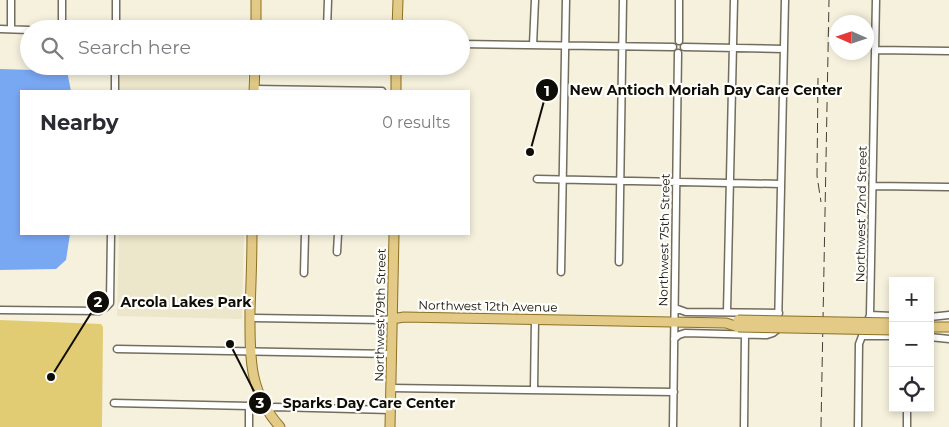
<!DOCTYPE html>
<html lang="en">
<head>
<meta charset="utf-8">
<style>
  body { margin:0; font-family:Montserrat,sans-serif; background:#f2f2f3; color:#2b2b33 }
  .controls { position:absolute; right:15px; bottom:15px; display:grid; overflow:hidden; border-radius:0px; box-shadow:0 2px 8px #0003 }
  .controls button { width:45px; height:45px; display:grid; place-items:center; padding:0; border:0; border-bottom:1px solid #e1e1e2; background:#fff; color:#2b2b33; font:25px sans-serif }
  .compass { position:absolute; left:829px; top:15px; width:45px; height:45px; border-radius:50%; background:#fff; box-shadow:0 2px 8px #0003; rotate:273deg }
  .list { margin:0; padding:0; list-style:none }
  h2 { display:flex; justify-content:space-between; align-items:center; height:65px; margin:0; padding:0 20px; font-size:21px }
  h2 small { font-size:16px; font-weight:400; color:#7c7c81 }
  .icon { flex:none; width:28px; height:28px; fill:none; stroke:currentColor; stroke-width:2; stroke-linecap:round; stroke-linejoin:round }
  .map { position:relative; flex:none; width:949px; height:427px; overflow:hidden }
  .search { position:absolute; background:#fff; box-shadow:0 2px 8px #0003; left:20px; top:20px; width:450px; height:55px; display:flex; align-items:center; gap:12px; box-sizing:border-box; padding:0 18px; border-radius:28px; color:#7c7c81; font-size:19px }
  .panel { position:absolute; background:#fff; box-shadow:0 2px 8px #0003; left:20px; top:90px; width:450px; height:145px; border-radius:0px }
  .map>svg:first-child { display:block }
  .built { fill:#ece6ca }
  .green { fill:#e2cc73 }
  .water { fill:#79a8f3 }
  .lines { fill:none; stroke-linecap:round; stroke-linejoin:round }
  .minor-casing { stroke:#726d5c; stroke-width:9 }
  .major-casing { stroke:#8c7125; stroke-width:11 }
  .minor { stroke:#fff; stroke-width:6 }
  .major { stroke:#e3ca86; stroke-width:9 }
  .rail { stroke:#424037; stroke-width:1; stroke-dasharray:10 5; stroke-linecap:butt }
  .major-bridge-casing { stroke:#8c7125; stroke-width:11; stroke-linecap:butt }
  .major-bridge { stroke:#e3ca86; stroke-width:9 }
  .labels { text-anchor:middle; dominant-baseline:central; stroke-width:4.5; stroke-linejoin:round; paint-order:stroke }
  .street-label { font-size:12px; fill:#0f0d07; stroke:#fffefa }
  .leader { fill:none; stroke:#0f0d07; stroke-width:2 }
  .callout-dot { fill:#0f0d07; stroke:#fffefa; stroke-width:2 }
  .mark-label { font-size:15px; text-anchor:middle; font-weight:bold; fill:#fff }
  .callout-label { font-size:14px; text-anchor:middle; font-weight:bold; fill:#0f0d07; stroke:#fffefa; stroke-width:4.5; stroke-linejoin:round; paint-order:stroke }
</style>
</head>
<body>
<div class="map">
<svg width="949" height="427" viewBox="0 0 949 427">
  <rect width="100%" height="100%" fill="#f5f1dd"/>
  <path class="built" d="M 120,66 L 248,66 L 248,91 L 120,91 Z
    M 119,234 L 244,234 L 242,319 L 117,316 Z"/>
  <path class="green" d="M 0,320 L 101,324 L 103,327 L 102,427 L 0,427 Z"/>
  <path class="water" d="M 0,69 L 67,71 L 71,91 L 21,91 L 21,234 L 70,234 L 66,260 L 56,269 L 0,270 Z"/>
  <g class="lines">
    <g class="minor-casing">
      <path id="minor" d="M 0,29 L 29,30
        M 11,29 L 11,0
        M 62,29 L 62,0
        M 116,29 L 116,0
        M 327,29 L 328,0
        M 679,41 L 679,0
        M 461,44 L 673,47
        M 533,45 L 535,0
        M 684,47 L 784,49
        M 875,50 L 949,51
        M 254,89 L 382,91
        M 115,91 L 115,66
        M 537,179 L 781,184
        M 873,186 L 949,187
        M 337,252 L 338,234
        M 619,262 L 623,0
        M 561,272 L 566,0
        M 304,273 L 305,234
        M 675,308 L 686,312 L 779,313
        M 0,310 L 99,311 L 106,307 L 110,303 L 111,234
        M 727,312 L 734,0
        M 870,315 L 893,316
        M 930,317 L 949,315
        M 250,318 L 383,320 L 392,319
        M 862,336 L 893,336
        M 930,337 L 949,339
        M 674,339 L 679,335 L 685,333 L 767,335 L 773,333 L 778,329 L 785,0
        M 117,349 L 392,354
        M 391,388 L 674,392
        M 534,389 L 535,319
        M 114,403 L 249,406 L 267,409 L 275,407 L 391,410
        M 907,408 L 907,427
        M 249,427 L 249,406
        M 673,427 L 678,53
        M 744,427 L 745,335
        M 858,427 L 859,344 L 870,315 L 876,0"/>
    </g>
    <g class="major-casing">
      <path id="major" d="M 256,29 L 256,0
        M 397,29 L 398,0
        M 254,91 L 255,66
        M 396,91 L 396,66
        M 252,234 C 252,259 251,285 250,311 C 250,356 248,391 280,427
        M 392,319 L 404,317 L 726,323 L 738,327
        M 930,327 L 949,327
        M 390,427 L 394,234"/>
    </g>
    <use href="#minor" class="minor"/>
    <use href="#major" class="major"/>
    <path class="rail" d="M 818,78 L 817,176 L 821,202
      M 821,427 L 829,0"/>
    <g class="major-bridge-casing">
      <path id="major-bridge" d="M 738,320 L 893,323
        M 738,327 L 893,330"/>
    </g>
    <use href="#major-bridge" class="major-bridge"/>
  </g>
  <g class="labels">
    <g class="street-label">
      <text transform="translate(861 214) rotate(-89)">Northwest 72nd Street</text>
      <text transform="translate(664 240) rotate(-89)">Northwest 75th Street</text>
      <text transform="translate(488 306) rotate(1)">Northwest 12th Avenue</text>
      <text transform="translate(380 315) rotate(-89)">Northwest 79th Street</text>
    </g>
  </g>
  <path class="leader" d="M530 152L547 90M51 377L98 302M230 344L260 403"/>
  <g class="callout-dot">
    <circle cx="530" cy="152" r="5"/>
    <circle cx="51" cy="377" r="5"/>
    <circle cx="230" cy="344" r="5"/>
    <circle cx="547" cy="90" r="12"/>
    <circle cx="98" cy="302" r="12"/>
    <circle cx="260" cy="403" r="12"/>
  </g>
  <g class="mark-label">
    <text x="547" y="96">1</text>
    <text x="98" y="307">2</text>
    <text x="260" y="408">3</text>
  </g>
  <g class="callout-label">
    <text x="706" y="95">New Antioch Moriah Day Care Center</text>
    <text x="186" y="307">Arcola Lakes Park</text>
    <text x="369" y="408">Sparks Day Care Center</text>
  </g>
</svg>
<div class="controls">
<button>+</button>
<button>−</button>
<button><svg class="icon" aria-label="locate" viewBox="0 0 24 24"><circle cx="12" cy="12" r="6"/><path d="M12 2v4M12 18v4M2 12h4M18 12h4"/></svg></button>
</div>
<svg class="compass" viewBox="-18 -18 36 36"><path d="M0-13l5 13h-10z" fill="#e53935"/><path d="M0 13l5-13h-10z" fill="#7c7c81"/></svg>
<div class="search"><svg class="icon" aria-label="search" viewBox="0 0 24 24"><circle cx="10" cy="10" r="6"/><path d="M15 15l6 6"/></svg>Search here</div>
<section class="panel">
<h2>Nearby<small>0 results</small></h2>
<ul class="list">
</ul>
</section>
</div>
</body>
</html>
